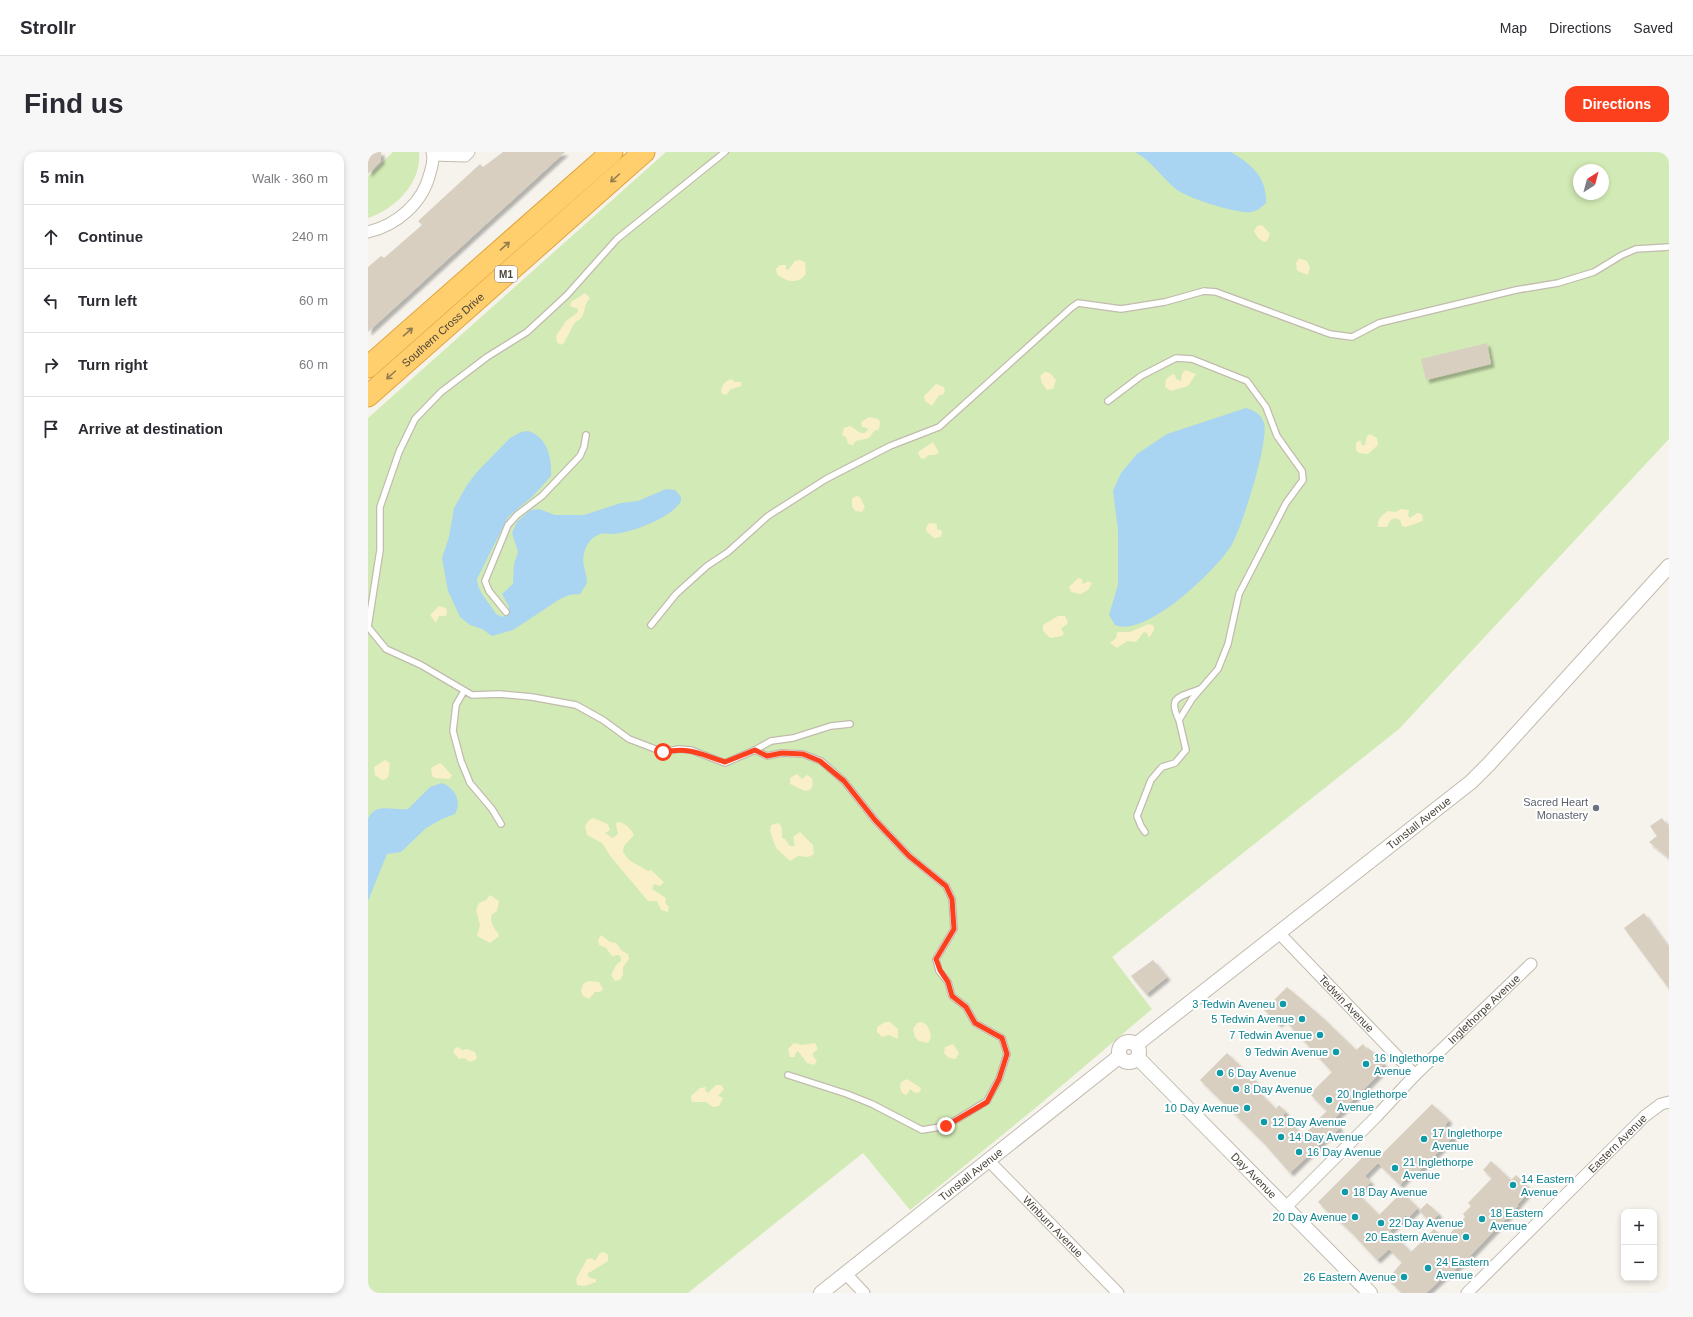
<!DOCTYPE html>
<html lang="en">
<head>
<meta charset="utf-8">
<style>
  body { margin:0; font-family:Helvetica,sans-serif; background:#f7f7f7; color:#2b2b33 }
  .controls { position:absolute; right:12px; bottom:12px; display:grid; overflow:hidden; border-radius:8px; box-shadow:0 2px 6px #0003 }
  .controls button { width:36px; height:36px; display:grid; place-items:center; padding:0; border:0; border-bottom:1px solid #e1e1e2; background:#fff; color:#2b2b33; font:20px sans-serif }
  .compass { position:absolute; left:1205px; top:12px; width:36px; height:36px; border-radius:50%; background:#fff; box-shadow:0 2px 6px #0003; rotate:36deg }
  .stop { position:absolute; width:12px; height:12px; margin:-9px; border:3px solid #fc3f1d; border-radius:50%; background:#fff }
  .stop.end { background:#fc3f1d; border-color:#fff; box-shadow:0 1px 4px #0008 }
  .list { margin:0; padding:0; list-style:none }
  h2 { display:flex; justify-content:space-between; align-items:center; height:52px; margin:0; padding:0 16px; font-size:17px }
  h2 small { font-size:13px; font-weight:400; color:#7c7c81 }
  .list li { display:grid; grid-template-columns:26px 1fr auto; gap:12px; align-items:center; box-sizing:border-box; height:64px; padding:0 16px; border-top:1px solid #e1e1e2 }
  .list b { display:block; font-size:15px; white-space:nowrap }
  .list em { font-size:13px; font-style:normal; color:#7c7c81 }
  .icon { flex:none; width:22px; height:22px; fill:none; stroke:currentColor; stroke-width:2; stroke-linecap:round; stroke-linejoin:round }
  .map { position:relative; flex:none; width:1301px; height:1141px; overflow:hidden; border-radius:12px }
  header { display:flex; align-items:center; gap:24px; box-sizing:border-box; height:56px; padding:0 20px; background:#fff; border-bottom:1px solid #e1e1e2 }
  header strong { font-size:19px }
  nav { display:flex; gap:22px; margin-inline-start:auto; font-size:14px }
  .intro { display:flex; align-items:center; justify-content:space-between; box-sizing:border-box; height:96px; padding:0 24px }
  h1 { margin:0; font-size:28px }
  .button { padding:10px 18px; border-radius:12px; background:#fc3f1d; color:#fff; font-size:14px; font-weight:700 }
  main { display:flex; gap:24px; padding:0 24px }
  aside { flex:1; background:#fff; border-radius:12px; box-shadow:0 2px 6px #0003 }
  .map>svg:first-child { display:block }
  .green { fill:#d2eab5; fill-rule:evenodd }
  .sand { fill:#f9efc9 }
  .water { fill:#a9d4f2 }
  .building { fill:#d8cfc1; filter:url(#shadow) }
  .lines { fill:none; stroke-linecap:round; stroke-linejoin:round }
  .service-casing { stroke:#c2bbae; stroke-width:8 }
  .minor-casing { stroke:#c2bbae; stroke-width:13 }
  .tertiary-casing { stroke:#c2bbae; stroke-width:16 }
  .motorway-casing { stroke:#e0a43c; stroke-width:23 }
  .service { stroke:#fff; stroke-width:5.5 }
  .minor { stroke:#fff; stroke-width:11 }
  .tertiary { stroke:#fff; stroke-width:14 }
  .motorway { stroke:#ffcf6e; stroke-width:21 }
  .oneway { stroke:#937c4e }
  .route { stroke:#fc3f1d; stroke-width:5 }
  .worship-dot { fill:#6b7280; stroke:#fff; stroke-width:1.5 }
  .culture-dot { fill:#0f9aa8; stroke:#fff; stroke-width:1.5 }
  .labels { text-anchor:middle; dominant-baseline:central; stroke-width:4; stroke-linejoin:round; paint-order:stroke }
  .shield { fill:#fff; stroke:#817c74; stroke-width:1 }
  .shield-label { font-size:10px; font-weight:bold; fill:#4b4439 }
  .street-label { font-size:11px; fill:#4b4439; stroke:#fff }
  .worship-label { font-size:11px; fill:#5b616d; stroke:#fff; text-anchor:end }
  .culture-label { font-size:11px; fill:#0d838f; stroke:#fff; text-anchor:start }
</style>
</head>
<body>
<header>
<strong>Strollr</strong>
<nav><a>Map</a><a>Directions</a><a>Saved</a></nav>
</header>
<div class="intro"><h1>Find us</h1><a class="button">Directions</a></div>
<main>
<aside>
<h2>5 min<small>Walk · 360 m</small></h2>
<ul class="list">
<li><svg class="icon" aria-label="ahead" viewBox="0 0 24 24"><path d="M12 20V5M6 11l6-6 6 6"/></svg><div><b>Continue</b></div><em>240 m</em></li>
<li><svg class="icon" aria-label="left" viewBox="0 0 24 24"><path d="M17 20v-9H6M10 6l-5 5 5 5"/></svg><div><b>Turn left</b></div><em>60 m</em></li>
<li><svg class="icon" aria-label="right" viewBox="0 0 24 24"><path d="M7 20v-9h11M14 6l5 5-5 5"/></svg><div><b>Turn right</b></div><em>60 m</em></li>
<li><svg class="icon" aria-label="arrive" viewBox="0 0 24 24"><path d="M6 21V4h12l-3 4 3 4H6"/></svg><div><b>Arrive at destination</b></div></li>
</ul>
</aside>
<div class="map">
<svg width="1301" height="1141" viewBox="0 0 1301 1141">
  <defs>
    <filter id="shadow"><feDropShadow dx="3.5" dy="3.5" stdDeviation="1" flood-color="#0004"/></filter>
  </defs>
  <rect width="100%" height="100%" fill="#f6f3ec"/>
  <path class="green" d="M 25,0 L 51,0 C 54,31 27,57 0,66 L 0,24 Z
    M 298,0 L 1301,0 L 1301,287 L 1031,577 L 744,805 L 784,857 L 665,958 L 542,1058 L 495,1001 L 320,1141 L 0,1141 L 0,266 ZM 1211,18 L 1235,18 L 1235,42 L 1211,42 Z"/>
  <path class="sand" d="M 894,73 L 902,82 L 899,89 L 896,90 L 890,86 L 886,79 L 889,74 Z
    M 931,106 L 939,109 L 942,116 L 940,123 L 929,119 L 928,111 Z
    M 432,108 L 437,110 L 438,121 C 432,133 417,130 409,122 L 408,117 L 412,113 L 418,113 L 418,117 L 420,118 L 427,109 Z
    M 217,141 L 222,146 C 213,156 220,165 207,170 L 196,191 L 192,193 L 189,190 L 188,184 L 198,169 L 210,160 L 210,157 L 202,154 L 203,150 Z
    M 817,218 L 828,222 L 820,234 L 803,239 L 797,235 L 798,227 L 805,222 L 807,223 L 808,227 L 813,229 L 814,222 Z
    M 677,220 L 682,221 L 688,228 L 685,237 L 679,238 L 674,231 L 672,224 Z
    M 363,227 L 367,230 L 373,230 L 374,234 L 363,237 L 359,242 L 356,243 L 353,240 C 353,234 357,229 363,227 Z
    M 568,232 L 576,235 L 577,240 L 574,243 L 571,243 L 564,254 L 557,249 L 556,244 Z
    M 501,265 L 510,267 L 512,270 L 511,277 L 506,279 L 501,286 L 488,289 L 485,293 L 480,292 L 478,285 L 474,283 L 476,276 L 482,274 L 493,281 L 496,281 L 500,278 L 499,276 L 494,275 L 493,270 Z
    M 1002,282 L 1009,286 L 1010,293 L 1000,302 L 991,301 L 988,298 L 988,291 L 992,288 L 994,293 L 997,293 L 999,284 Z
    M 565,290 L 571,301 L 566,303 L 561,303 L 556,307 L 552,306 L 550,300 Z
    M 488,344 L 492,345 L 497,355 L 494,360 L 487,359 L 484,354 L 484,347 Z
    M 1033,357 L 1041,358 L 1040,364 L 1042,366 L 1049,361 L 1054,362 L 1055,369 L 1037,375 L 1034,374 L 1032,368 L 1026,366 L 1022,369 L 1019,375 L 1010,375 C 1009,367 1013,364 1020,359 L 1028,360 Z
    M 561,371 L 569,372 L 569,377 L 574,379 L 573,385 L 566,386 L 559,380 L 558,376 Z
    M 710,426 L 714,427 L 715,432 L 720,429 L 724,431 L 720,438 L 713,442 L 703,440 L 701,435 Z
    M 71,454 L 78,456 L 79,460 L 78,464 L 71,464 L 68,471 L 62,463 Z
    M 690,464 L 697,464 L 700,470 L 699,472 L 693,477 L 696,481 L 694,484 L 682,486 L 675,479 L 675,473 Z
    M 781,472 L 786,474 L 786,478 L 781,486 L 779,481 L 776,480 L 768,490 L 759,489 L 749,496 L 742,491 L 748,486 L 749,480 L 762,480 Z
    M 17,608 L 22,611 C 20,618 24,627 14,628 L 7,623 L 6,615 Z
    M 72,611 C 75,612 79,619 84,623 L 82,627 L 67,626 L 64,624 L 63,616 Z
    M 429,622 L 434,627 L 439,623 L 444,626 L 445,633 L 442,638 L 437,639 L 422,632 L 422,626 Z
    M 225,666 L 240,672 L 242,678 L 237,681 L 245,686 L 250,682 L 248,673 L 249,670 C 257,670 263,677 266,683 L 256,694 L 255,700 L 261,708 L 280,719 L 283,718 L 296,730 L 292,734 L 286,732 L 284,737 L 298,746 L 297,751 L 301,755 L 300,760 L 293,758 L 289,749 L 280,749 L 243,705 L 234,691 L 219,683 L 217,674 L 221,668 Z
    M 411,671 L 414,676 L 414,686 L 417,687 L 422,694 L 427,694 L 425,685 L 432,680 L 445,693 L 446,702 L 440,705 L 430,704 L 422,709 L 408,696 L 402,679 L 403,673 Z
    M 122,743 L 131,749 L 129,759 C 127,761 125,761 124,763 C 121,767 126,778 130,781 L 131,784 L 122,791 L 109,784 L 112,773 L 108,758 L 111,751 L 118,748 Z
    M 233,783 L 242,790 L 248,791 L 254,799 L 260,802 L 261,807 L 255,815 L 255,823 L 252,828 L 247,829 L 243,823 L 248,813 L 253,809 L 253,806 L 251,803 L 244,804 L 238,796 L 231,793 L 230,788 Z
    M 220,829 L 231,830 L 235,837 L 232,840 L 227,840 L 221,847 L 215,844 L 213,839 L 215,832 Z
    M 517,870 L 522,870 L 530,877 L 530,887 L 521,883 L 514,885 L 509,880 L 509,875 Z
    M 553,870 C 561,872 562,879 563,886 L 560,891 L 551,889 L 547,885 L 545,877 L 549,871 Z
    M 426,891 L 434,893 L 447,891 L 450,897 L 445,901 L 445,904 L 449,909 L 446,913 L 439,911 L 430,899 L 427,902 L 427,905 L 422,905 L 420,897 Z
    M 585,892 L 591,901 L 588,907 L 581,906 L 576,901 L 577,895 Z
    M 90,895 L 94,898 L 99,897 L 107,900 L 109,907 L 102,910 L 96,906 L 91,907 L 85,900 L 87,896 Z
    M 539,927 L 553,936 L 552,940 L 547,941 L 542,937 L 539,943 C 533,943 531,936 533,930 Z
    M 348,933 L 353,933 L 356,937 L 350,944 L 355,946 L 351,954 L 345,955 L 338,950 L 324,950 L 323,944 L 332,936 L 338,935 L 337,938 L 340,941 Z
    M 236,1100 L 240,1103 L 240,1109 L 219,1122 L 222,1126 L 228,1127 L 228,1130 L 217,1134 L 209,1133 L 208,1127 L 219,1107 L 224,1106 L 227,1109 L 232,1101 Z"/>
  <path class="water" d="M 767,0 L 863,0 C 884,13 899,25 898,51 C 894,55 889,59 883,60 C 869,62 820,46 809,38 C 794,26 784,9 767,0 Z
    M 878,256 C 886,258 894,263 896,271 C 901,290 874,376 863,394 C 847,419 778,486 747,473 L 741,463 L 750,433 L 750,378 L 745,339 L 753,321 L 769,302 L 799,282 Z
    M 160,279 C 179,285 184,305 183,324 L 165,344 L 140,365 L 109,427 C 109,440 122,451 128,462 L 135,465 L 140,460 L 141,455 L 134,442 L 145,432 L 146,412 L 150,400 L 144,381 L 149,370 L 162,358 L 171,357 L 187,363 L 216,363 L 253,351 L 270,349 L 298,337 L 307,338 L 313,345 L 313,349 C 304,366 264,380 246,382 C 239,382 234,380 228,384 C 222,387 218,394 216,401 C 213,412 219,420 219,431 L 212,442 L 201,443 L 192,447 L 145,478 L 124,484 L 114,477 L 102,473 L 92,465 L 80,439 L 74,406 L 81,385 L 86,356 L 99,333 L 109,320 L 142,286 L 153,280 Z
    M 74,631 C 87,636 94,649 87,662 L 74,667 L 58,676 L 33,700 L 19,702 L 0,749 L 0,667 C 7,650 25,659 40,657 L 62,635 Z"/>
  <path class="building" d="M 0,0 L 13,0 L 13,9 L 0,22 Z
    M 135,0 L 197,0 L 0,180 L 0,115 L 13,104 L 16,106 L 54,73 L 50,69 L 112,12 L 115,15 Z
    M 1119,191 L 1123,212 L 1058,228 L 1053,207 Z
    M 1294,666 L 1301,676 L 1301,706 L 1281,690 L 1289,684 L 1282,674 Z
    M 1276,761 L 1301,796 L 1301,837 L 1256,776 Z
    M 785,808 L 799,825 L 778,842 L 763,824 Z
    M 919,835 L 955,866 L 988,898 L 995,892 L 999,897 L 1000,896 L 1004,899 L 1016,912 L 1012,916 L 1015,918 L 965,968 L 972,976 L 963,984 L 962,982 L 922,1021 L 895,990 L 832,928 L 859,901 L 889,930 L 885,934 L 908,957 L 911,953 L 918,960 L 915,963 L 935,983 L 950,970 L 948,969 L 959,959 L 942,942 L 964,920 L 916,867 L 910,872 L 896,858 Z
    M 1064,952 L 1081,968 L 1077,973 L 1086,984 L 1048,1022 L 1045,1019 L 1032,1033 L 1010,1011 L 997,1024 L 1003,1030 L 990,1042 L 1011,1063 L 1034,1040 L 1050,1056 L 1040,1066 L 1038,1063 L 1022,1079 L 1043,1100 L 1066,1077 L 1077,1087 L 1097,1065 L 1095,1062 L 1103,1054 L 1100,1051 L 1124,1026 L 1115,1018 L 1123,1009 L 1143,1028 L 1148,1023 L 1163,1037 L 1149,1053 L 1150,1054 L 1093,1113 L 1092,1112 L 1085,1120 L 1083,1118 L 1058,1141 L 1034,1141 L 1020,1127 L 1034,1110 L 1021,1097 L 1009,1108 L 982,1079 L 967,1065 L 966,1066 L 950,1050 L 1004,996 L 1012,1004 Z
    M 1059,1051 L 1071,1062 L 1063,1070 L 1051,1059 Z"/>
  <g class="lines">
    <g class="service-casing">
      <path id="service" d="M 740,249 L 773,224 L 808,206 L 824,207 L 879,229 L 898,255 L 909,284 L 934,319 L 935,328 L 918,351 L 871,442 L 860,492 L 850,517 L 824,547 L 811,568 L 818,598 L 807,611 L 794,615 L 783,628 L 769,664 L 773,674 L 777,680
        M 138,460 L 121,439 L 117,429 L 140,373 L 149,363 L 174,344 L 212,304 L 216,295 L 218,283
        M 283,473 L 308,442 L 339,414 L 360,400 L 400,364 L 458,327 L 522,294 L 571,275 L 703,156 L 710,151 L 753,157 L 797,150 L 836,139 L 848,140 L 962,182 L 984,185 L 1011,171 L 1148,138 L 1190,131 L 1226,120 L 1254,103 L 1268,97 L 1301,95
        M 0,475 L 12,398 L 12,355 L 31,300 L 47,267 L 73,240 L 119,205 L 159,180 L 199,143 L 249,87 L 357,0
        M 0,475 L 18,497 L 53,513 L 104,543 L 132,542 L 164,545 L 208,553 L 235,568 L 261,587 L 295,600 L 311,597 L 323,598 L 357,611 L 387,598 L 403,589 L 425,586 L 463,574 L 482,572
        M 96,539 L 88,553 L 85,579 L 93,609 L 102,631 L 124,657 L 133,672
        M 811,568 C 799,544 812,545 832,537
        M 387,598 L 399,604 L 414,601 L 435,602 L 453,609 L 476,629 L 507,668 L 541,704 L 578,734 L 584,747 L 586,777 L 568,807 L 571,819 L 580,830 L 584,844 L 598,855 L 607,871 L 634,886 L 639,902 L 631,927 L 619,949 L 578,974 L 554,978 L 504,952 L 479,942 L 420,923"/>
    </g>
    <g class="minor-casing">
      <g id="minor">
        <path d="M 65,3 L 97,4 L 101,0"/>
        <path d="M 0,80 C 29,73 55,51 62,21 C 64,15 66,7 64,0"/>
        <path id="s1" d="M 910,780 L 1047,923"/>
        <path id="s2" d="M 620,1008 L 750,1141"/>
        <path id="s3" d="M 918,1055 L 1008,965 L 1047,923 L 1163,812"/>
        <path d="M 478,1122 L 496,1141"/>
        <path id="s4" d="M 1099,1141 L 1277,964 L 1293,952 L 1301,950"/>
      </g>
    </g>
    <g class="tertiary-casing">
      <g id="tertiary">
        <circle cx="761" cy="900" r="10"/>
        <path id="s5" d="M 769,892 L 1103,630 L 1121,612 L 1301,414"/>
        <path id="s6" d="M 770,906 L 1002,1141"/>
        <path id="s7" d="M 453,1141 L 752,904"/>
      </g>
    </g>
    <g class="motorway-casing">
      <g id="motorway">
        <path d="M 0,215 L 244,0"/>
        <path id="s8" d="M 0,244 L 276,0"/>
      </g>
    </g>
    <use href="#service" class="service"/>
    <use href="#minor" class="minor"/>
    <use href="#tertiary" class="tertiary"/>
    <use href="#motorway" class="motorway"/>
  </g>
  <defs><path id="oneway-shaft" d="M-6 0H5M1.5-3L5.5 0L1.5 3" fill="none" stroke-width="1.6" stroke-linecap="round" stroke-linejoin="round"/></defs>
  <g class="oneway">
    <use href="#oneway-shaft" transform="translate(247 26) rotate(138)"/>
    <use href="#oneway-shaft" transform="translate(137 94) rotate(-41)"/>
    <use href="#oneway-shaft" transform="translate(40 180) rotate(-41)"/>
    <use href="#oneway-shaft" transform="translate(23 223) rotate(138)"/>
  </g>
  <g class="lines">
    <path class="route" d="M 295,600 C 324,595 331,602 357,610 L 387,598 L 399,604 L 414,601 L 435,602 L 452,609 L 476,629 L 507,668 L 541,704 L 578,734 L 584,747 L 586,777 L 568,807 L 572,818 L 580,830 L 584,844 L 598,855 L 607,871 L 634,886 L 639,902 L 631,927 L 619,950 L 578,974"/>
  </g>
  <circle class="worship-dot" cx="1228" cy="656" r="4"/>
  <g class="culture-dot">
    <circle cx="915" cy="852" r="4"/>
    <circle cx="934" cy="867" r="4"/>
    <circle cx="952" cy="883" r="4"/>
    <circle cx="968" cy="900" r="4"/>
    <circle cx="998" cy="912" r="4"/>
    <circle cx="852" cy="921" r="4"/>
    <circle cx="868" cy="937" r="4"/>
    <circle cx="961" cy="948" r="4"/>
    <circle cx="879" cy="956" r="4"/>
    <circle cx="896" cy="970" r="4"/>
    <circle cx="913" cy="985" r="4"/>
    <circle cx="1056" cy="987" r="4"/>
    <circle cx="931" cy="1000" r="4"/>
    <circle cx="1027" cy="1016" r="4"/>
    <circle cx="1145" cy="1033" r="4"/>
    <circle cx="977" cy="1040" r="4"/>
    <circle cx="987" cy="1065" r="4"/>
    <circle cx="1114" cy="1067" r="4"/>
    <circle cx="1013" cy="1071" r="4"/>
    <circle cx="1098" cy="1085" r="4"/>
    <circle cx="1060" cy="1116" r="4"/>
    <circle cx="1036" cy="1125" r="4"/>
  </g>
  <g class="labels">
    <rect class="shield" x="127" y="114" width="22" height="16" rx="3"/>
    <g class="shield-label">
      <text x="138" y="122">M1</text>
    </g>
    <g class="street-label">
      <text stroke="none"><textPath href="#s8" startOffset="100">Southern Cross Drive</textPath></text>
      <text stroke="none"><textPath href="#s5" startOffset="358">Tunstall Avenue</textPath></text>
      <text stroke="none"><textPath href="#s1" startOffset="99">Tedwin Avenue</textPath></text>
      <text stroke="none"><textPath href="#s3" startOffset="280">Inglethorpe Avenue</textPath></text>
      <text stroke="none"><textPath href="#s4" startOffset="212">Eastern Avenue</textPath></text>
      <text stroke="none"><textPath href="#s7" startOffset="191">Tunstall Avenue</textPath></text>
      <text stroke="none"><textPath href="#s6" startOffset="165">Day Avenue</textPath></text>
      <text stroke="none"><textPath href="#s2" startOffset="93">Winburn Avenue</textPath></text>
    </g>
    <g class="worship-label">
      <text x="1220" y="650">Sacred Heart<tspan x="1220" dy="13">Monastery</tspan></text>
    </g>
    <g class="culture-label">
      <text x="907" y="852" text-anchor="end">3 Tedwin Aveneu</text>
      <text x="926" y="867" text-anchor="end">5 Tedwin Avenue</text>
      <text x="944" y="883" text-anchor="end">7 Tedwin Avenue</text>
      <text x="960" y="900" text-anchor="end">9 Tedwin Avenue</text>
      <text x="1006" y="906">16 Inglethorpe<tspan x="1006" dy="13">Avenue</tspan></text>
      <text x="860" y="921">6 Day Avenue</text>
      <text x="876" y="937">8 Day Avenue</text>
      <text x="969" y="942">20 Inglethorpe<tspan x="969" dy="13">Avenue</tspan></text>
      <text x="871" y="956" text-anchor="end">10 Day Avenue</text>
      <text x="904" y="970">12 Day Avenue</text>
      <text x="1064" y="981">17 Inglethorpe<tspan x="1064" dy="13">Avenue</tspan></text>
      <text x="921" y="985">14 Day Avenue</text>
      <text x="939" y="1000">16 Day Avenue</text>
      <text x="1035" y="1010">21 Inglethorpe<tspan x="1035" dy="13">Avenue</tspan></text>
      <text x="1153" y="1027">14 Eastern<tspan x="1153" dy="13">Avenue</tspan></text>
      <text x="985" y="1040">18 Day Avenue</text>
      <text x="1122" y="1061">18 Eastern<tspan x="1122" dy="13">Avenue</tspan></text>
      <text x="979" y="1065" text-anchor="end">20 Day Avenue</text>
      <text x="1021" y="1071">22 Day Avenue</text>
      <text x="1090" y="1085" text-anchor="end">20 Eastern Avenue</text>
      <text x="1068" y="1110">24 Eastern<tspan x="1068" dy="13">Avenue</tspan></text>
      <text x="1028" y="1125" text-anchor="end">26 Eastern Avenue</text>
    </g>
  </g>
</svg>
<div class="controls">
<button>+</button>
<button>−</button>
</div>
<svg class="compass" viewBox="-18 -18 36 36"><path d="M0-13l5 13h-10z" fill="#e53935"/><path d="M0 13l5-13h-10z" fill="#7c7c81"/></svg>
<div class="stop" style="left:295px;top:600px"></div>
<div class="stop end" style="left:578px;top:974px"></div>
</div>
</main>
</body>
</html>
